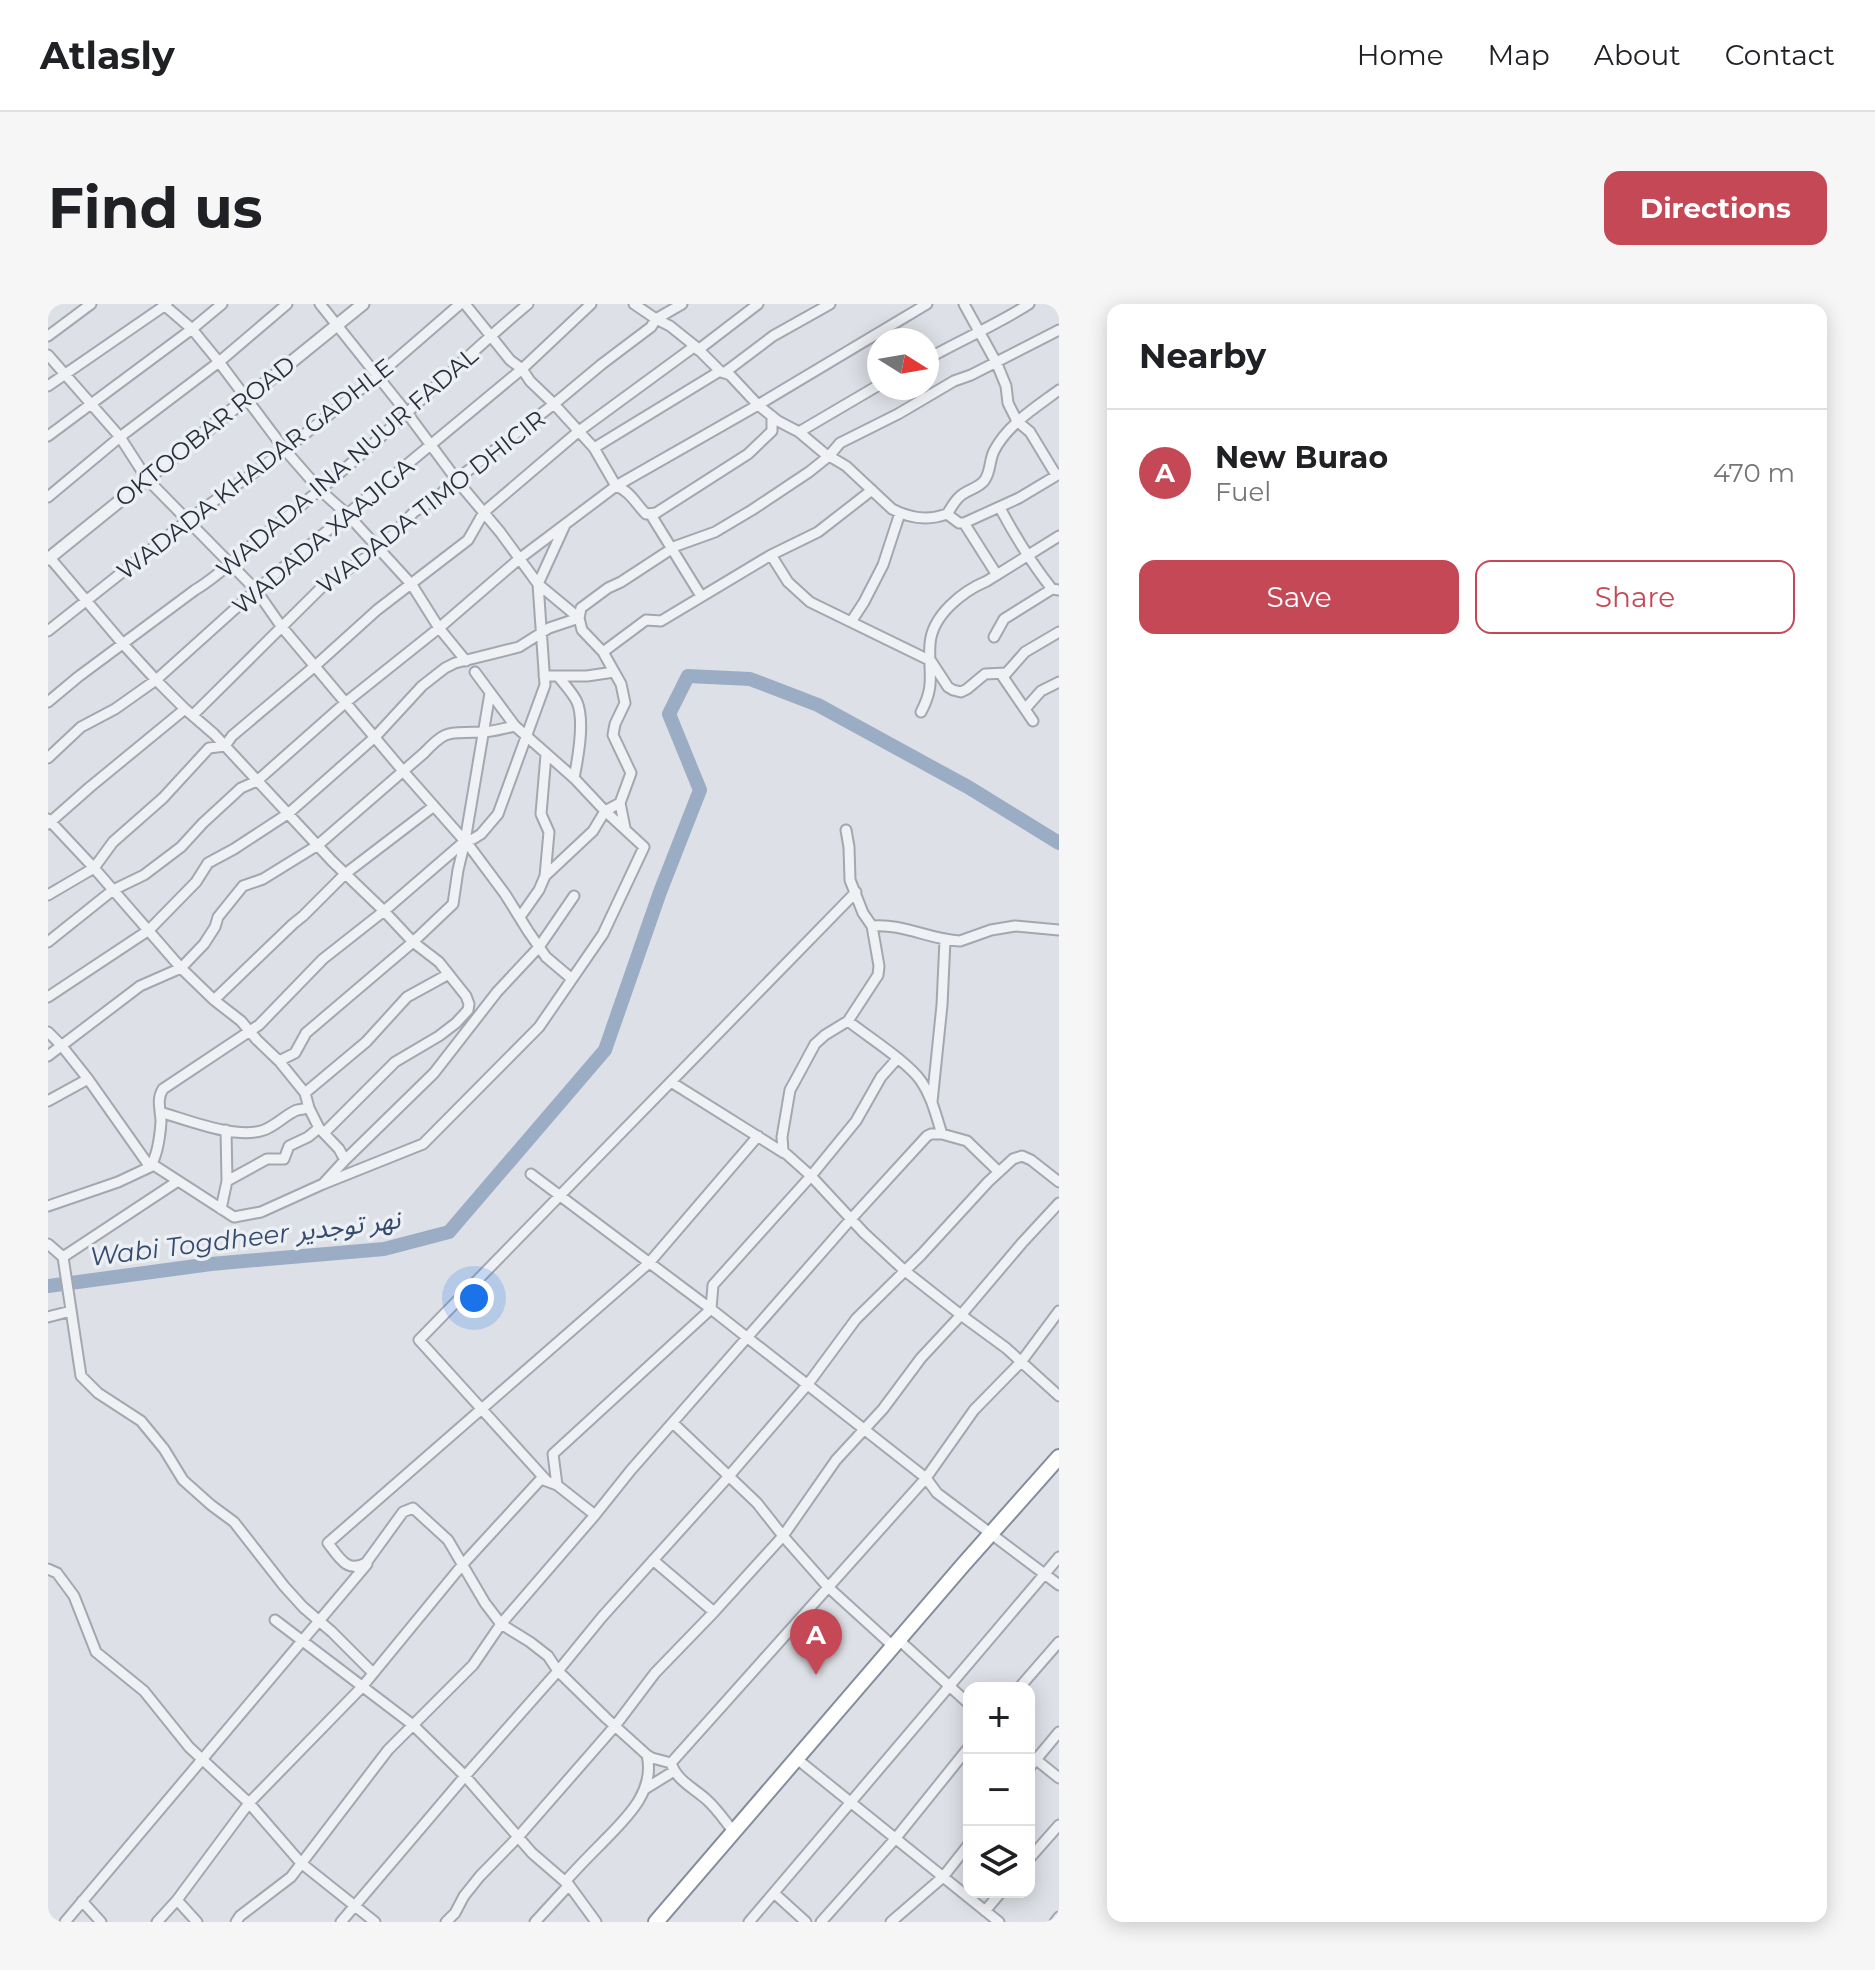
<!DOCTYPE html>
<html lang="en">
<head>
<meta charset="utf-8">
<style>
  body { margin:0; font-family:Montserrat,"Noto Sans Arabic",sans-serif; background:#f6f6f6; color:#202124 }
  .controls { position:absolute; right:24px; bottom:24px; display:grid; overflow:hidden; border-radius:16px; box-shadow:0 4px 20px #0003 }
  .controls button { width:72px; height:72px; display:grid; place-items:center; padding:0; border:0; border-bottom:2px solid #e0e0e0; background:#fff; color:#202124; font:40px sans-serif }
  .compass { position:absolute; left:819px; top:24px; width:72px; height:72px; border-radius:50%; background:#fff; box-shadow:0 4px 20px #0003; rotate:101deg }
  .you { position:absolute; left:426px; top:994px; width:28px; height:28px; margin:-20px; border:6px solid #fff; border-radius:50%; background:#1a73e8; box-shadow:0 0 0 12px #1a73e833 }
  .badge { display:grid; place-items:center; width:52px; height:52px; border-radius:50%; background:#c54856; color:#fff; font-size:26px; font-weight:700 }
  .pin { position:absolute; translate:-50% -66px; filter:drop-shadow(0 2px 4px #0008) }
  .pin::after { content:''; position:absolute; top:42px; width:28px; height:24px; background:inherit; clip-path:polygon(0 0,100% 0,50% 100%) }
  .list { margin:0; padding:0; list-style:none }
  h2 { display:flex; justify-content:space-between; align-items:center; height:104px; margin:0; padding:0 32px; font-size:34px }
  h2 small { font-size:26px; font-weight:400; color:#757577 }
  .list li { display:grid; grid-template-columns:52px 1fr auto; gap:24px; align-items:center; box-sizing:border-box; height:128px; padding:0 32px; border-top:2px solid #e0e0e0 }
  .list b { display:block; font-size:30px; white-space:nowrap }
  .list p { margin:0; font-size:26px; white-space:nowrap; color:#757577 }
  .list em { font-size:26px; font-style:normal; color:#757577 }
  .actions { display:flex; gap:16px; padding:24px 32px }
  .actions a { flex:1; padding:18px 0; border:2px solid #c54856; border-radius:16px; text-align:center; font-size:28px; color:#c54856 }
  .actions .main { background:#c54856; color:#fff }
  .icon { flex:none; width:44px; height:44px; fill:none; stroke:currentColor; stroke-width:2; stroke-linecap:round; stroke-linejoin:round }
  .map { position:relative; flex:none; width:1011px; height:1618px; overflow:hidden; border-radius:16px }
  header { display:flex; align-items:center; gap:48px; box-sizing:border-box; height:112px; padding:0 40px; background:#fff; border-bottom:2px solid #e0e0e0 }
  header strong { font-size:38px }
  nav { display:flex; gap:44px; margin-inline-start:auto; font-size:28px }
  .intro { display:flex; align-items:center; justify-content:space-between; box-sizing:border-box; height:192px; padding:0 48px }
  h1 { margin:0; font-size:56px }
  .button { padding:20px 36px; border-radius:16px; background:#c54856; color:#fff; font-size:28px; font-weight:700 }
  main { display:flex; gap:48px; padding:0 48px }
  aside { flex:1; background:#fff; border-radius:16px; box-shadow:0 4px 20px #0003 }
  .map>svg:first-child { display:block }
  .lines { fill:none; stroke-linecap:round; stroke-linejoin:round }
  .river { stroke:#9aadc4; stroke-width:14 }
  .minor-casing { stroke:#a3a7b0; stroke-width:13 }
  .tertiary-casing { stroke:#a3a7b0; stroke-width:15 }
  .trunk-casing { stroke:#858d9c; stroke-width:18 }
  .minor { stroke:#f0f1f5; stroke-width:9 }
  .tertiary { stroke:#f0f1f5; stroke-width:11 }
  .trunk { stroke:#fff; stroke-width:14 }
  .labels { text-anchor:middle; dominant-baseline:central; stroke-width:7; stroke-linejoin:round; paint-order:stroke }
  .street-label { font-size:24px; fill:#282e3c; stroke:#eceff4 }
  .water-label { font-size:26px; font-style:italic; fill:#344b6d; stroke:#eceff4 }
</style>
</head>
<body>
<header>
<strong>Atlasly</strong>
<nav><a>Home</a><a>Map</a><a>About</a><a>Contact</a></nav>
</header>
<div class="intro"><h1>Find us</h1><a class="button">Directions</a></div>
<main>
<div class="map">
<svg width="1011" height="1618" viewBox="0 0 1011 1618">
  <rect width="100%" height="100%" fill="#dde0e6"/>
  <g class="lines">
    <path class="river" d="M 0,982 L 163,960 L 336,945 L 401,928 L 557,746 L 612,588 L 652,486 L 621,410 L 640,372 L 702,375 L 770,401 L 920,483 L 1011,539"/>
    <g class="minor-casing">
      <path id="minor" d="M 115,0 L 144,25 L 171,58 L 237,146 L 272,186 L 300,211 L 364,281 L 391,324 L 418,357
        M 272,0 L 359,109 L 411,179 L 452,228 L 490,280 L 531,314 L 534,326 L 555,348 L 573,380 L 577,399 L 567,420 L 565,431 L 583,469 L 572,499 L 577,524
        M 417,0 L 462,56 L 474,65 L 482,77 L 506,100 L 546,144 L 568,182
        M 586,0 L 608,15 L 622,22 L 647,42 L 672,67 L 682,71 L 710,101 L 730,117 L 751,128 L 776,149 L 798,162 L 844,205 C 861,214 880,217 899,210 L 911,219 L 916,219 L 971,194 L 1011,170
        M 916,0 L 949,60 L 958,82 L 960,99 L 969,117 L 982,128 L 1008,171
        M 0,32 L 43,0
        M 650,46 L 710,0
        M 0,51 L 72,133 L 99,175 L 208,286 L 233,322 L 355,467 L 422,543 L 457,590 L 480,627 L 498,653 L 524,675
        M 879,55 C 913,36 948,21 981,0
        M 676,69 L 725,32 L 782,0
        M 0,82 L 119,0
        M 751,128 L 831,81
        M 0,132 L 144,25 L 174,0
        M 546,144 L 672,67
        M 568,182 C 582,187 588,200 598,210 L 608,209 L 700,150 L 724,127 L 724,112
        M 0,193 L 72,133 L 171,58 L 239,0
        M 952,204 C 967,232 984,260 1004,285
        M 899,210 C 904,203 907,195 915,190 C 922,185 930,184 936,177 C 943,168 941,157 946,147 C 959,121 988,103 1011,86
        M 603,211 L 653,292
        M 916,219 L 949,271
        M 723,251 L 740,278 L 762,298 L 883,357 L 900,383 L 905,386 L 913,388 L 919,385 L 937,370 L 958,369
        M 2,254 L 75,340 L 108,376 L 137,405 L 166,430 L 284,557 L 336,607 L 365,638 L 391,658 L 418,692 L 421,700 L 420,706 L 408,719 L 391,732 L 347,758 L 276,829
        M 803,318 L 816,298 L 835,261 L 852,209
        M 0,327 L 140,216 L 237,146 L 329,72 L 412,0
        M 946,333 L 956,315 L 1004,285 L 1011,286
        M 555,348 L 598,316 L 613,317 L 723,251 L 770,228 L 824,186
        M 496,372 L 539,372 L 566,368
        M 510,372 C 516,380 525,389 529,398 C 537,417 530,454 526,474
        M 0,398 L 30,373 L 147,286 C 171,272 191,251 213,233 C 265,193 314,151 362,106 C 401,70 439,34 480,0
        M 977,405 L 993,387 L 1011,378
        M 873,408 C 888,380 880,369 882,340 C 884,311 915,287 939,277 L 1011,232
        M 145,411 L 278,279 L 331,245 L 366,208 L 386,196 L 408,176 L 506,100 L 554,60 L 603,23 L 608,15 L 634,0
        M 985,417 L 955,373 L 977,348 L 1011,328
        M 0,454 L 33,423 L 67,405 L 108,376 L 208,286 L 474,65 L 543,0
        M 0,515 L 46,564 L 133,664 L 166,696 L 193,717 L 209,736 L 231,757 L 257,789 L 261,804 L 271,824 L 291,845 L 297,856 L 275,880 L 213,908 L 186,913 L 104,860
        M 0,520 L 42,483 L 137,405
        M 798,526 L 801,543 L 802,576 L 815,609 L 824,622 L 831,662 L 830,671 L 800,717 L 777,731 L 767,740 L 747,777 L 742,786 L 734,833 L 735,847 L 763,872 L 665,981 L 663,1005 L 878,1174 L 889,1189 L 1011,1281
        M 497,572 L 545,527 L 557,507 L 572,499
        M 0,591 L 46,564 L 65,538 L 115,494 L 161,444 L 177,442 L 184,432 L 267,362 L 329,306 L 420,236 L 436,208 L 531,127 L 647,42
        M 472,613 L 491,586 L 497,572 L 501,528 L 493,510 L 498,451
        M 824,622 C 855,619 882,636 912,637 L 943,626 L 967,622 L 1011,626
        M 0,638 L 65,586 L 96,571 L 133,543 L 155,519 L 193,484 L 209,477 L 297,399 L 391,324 L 471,255 L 568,182 L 710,101 L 879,0
        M 0,693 L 101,626 L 148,578 L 160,559 L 186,545 L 241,509 L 327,433 L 374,382 L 397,364 L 407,359 L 471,343 L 501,324 L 531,314 L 533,304 L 560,284 L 573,278 L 628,242 L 667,228 L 704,206 L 761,168 L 781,152 L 792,139 L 850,110 L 906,77 L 923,71 L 1011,26
        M 166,696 L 245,620 L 255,612 L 297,570 L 386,502
        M 800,717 C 819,732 860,758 873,777 C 884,793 888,812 894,830
        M 0,728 L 13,741 L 40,775 L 102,863 L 70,878 L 0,902
        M 0,752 L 92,682 L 133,664 L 156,640 L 167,623 L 170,613 L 195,582 L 215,575 L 270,541 L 376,449 C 400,423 402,430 434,428 C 445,428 456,424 467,422
        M 231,757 L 247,749 L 258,729 L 365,638 L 405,600 L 410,566 L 417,537 L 442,389
        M 623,778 L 736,849
        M 257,789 L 318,738 L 359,693 L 399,671
        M 0,797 L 40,775
        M 884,798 L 894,701 L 897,636
        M 112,808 C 140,816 188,836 216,826 C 229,821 237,811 249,806 C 250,806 260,804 261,804
        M 297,856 L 386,769 L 449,688 L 491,643 L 526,592
        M 102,863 C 110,851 112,832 113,818 C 113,806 108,796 115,785 L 211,721 L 275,655 L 336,607 L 417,537 L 425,535 L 433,530 L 450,510 L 497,381 L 490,280 L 517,221
        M 483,870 L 663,1005 L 505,1150 L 509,1181
        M 179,877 L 219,855 L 236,855 L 241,842 L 260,833 L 271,824
        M 275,880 L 375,840 L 491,723 L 555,630 L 596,543 L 557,507 L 526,474 L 467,422 L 427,368
        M 1011,899 L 974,939 L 913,1011 L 958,1044 L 1011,1092
        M 173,905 L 179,877 L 178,826
        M 0,940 L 15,953
        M 15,953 L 33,1072 L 50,1089 L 93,1117 L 116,1145 L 135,1176 L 163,1201 L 186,1218 L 236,1282 L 255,1303 L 284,1328 L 325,1369
        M 15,953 L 130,877
        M 0,1013 L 23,1007
        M 625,1119 L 709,1199 L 735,1232 L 780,1283 L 846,1343
        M 498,1176 L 371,1036 L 808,588
        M 605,1256 L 666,1308
        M 0,1265 L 9,1269 L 26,1292 L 48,1348 L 96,1387 L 141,1443 L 201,1499 L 253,1559 L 327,1618
        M 227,1316 L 365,1421 L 417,1472 L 484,1549 L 521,1581 L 548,1618
        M 851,1336 L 921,1400
        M 971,1384 L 1011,1338
        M 981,1450 L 1011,1474
        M 749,1455 L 951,1618
        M 623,1459 L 878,1174 L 926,1106 L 973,1058 L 1011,1007
        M 981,1464 L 1011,1428
        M 597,1485 L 626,1467
        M 685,1527 C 677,1517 669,1505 659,1496 C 646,1484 629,1477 623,1459 L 604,1454 L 599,1451 L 558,1414 L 510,1367 L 500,1352 L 482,1338 L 453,1320 L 437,1299 L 400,1236 L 365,1204 L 355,1208 L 318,1259 C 299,1270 290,1252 280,1239 L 601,959 L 710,832
        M 981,1555 L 1011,1521
        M 517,1578 C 528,1565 540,1553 552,1541 C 576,1516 608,1489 599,1451
        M 726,1589 L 758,1618
        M 129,1596 L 149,1618
        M 34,1597 L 53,1618
        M 937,1607 L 953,1588
        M 17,1618 L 319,1260
        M 109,1618 L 129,1596 L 201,1499 L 314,1383 L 415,1260 L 493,1175 L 509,1181 L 547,1211
        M 188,1618 L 192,1612 L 243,1573 L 340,1446 L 425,1361 L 453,1320 L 547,1211 L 583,1166 L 803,915 L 879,832 L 883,830 L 894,830 L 919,837 L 951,868
        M 293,1618 L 417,1472 L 510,1367 L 554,1313 L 681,1172 L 760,1080 L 808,1015 L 873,951 L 940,878 L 965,855 L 974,852 L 983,856 L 1011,878
        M 398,1618 L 407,1609 L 416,1592 L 432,1572 L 471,1532 L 567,1422 L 607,1369 L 666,1308 L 735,1232 L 788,1156 L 835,1105 L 873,1054 L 913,1011 L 857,967 L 816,929 L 763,872 L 808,817 L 833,773 L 849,755
        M 487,1618 L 521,1581
        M 701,1618 L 1011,1253
        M 773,1618 L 847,1535 L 921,1443
        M 843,1618 L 895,1573 L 921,1540
        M 1007,1618 L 1011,1613"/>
    </g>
    <g class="tertiary-casing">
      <path id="tertiary" d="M 0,255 L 315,0"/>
    </g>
    <g class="trunk-casing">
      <path id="trunk" d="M 608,1618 L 915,1261 L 1011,1153"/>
    </g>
    <use href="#minor" class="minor"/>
    <use href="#tertiary" class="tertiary"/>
    <use href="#trunk" class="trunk"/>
  </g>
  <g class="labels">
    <g class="street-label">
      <text transform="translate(157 127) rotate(-39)">OKTOOBAR ROAD</text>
      <text transform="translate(299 158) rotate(-41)">WADADA INA NUUR FADAL</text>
      <text transform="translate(207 165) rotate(-38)">WADADA KHADAR GADHLE</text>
      <text transform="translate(383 198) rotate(-38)">WADADA TIMO DHICIR</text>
      <text transform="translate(275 232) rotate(-40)">WADADA XAAJIGA</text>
    </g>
    <g class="water-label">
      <text transform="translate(197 934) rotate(-7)">Wabi Togdheer نهر توجدير</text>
    </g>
  </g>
</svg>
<div class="controls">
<button>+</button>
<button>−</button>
<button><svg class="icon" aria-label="layers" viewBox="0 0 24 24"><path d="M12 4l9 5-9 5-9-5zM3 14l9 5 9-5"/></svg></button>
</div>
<svg class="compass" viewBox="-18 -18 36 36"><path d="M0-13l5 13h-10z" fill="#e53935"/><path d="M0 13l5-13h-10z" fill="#757577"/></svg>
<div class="you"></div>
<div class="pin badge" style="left:768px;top:1371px">A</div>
</div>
<aside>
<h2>Nearby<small></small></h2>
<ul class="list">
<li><span class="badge">A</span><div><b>New Burao</b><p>Fuel</p></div><em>470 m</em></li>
</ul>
<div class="actions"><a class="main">Save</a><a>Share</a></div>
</aside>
</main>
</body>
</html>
